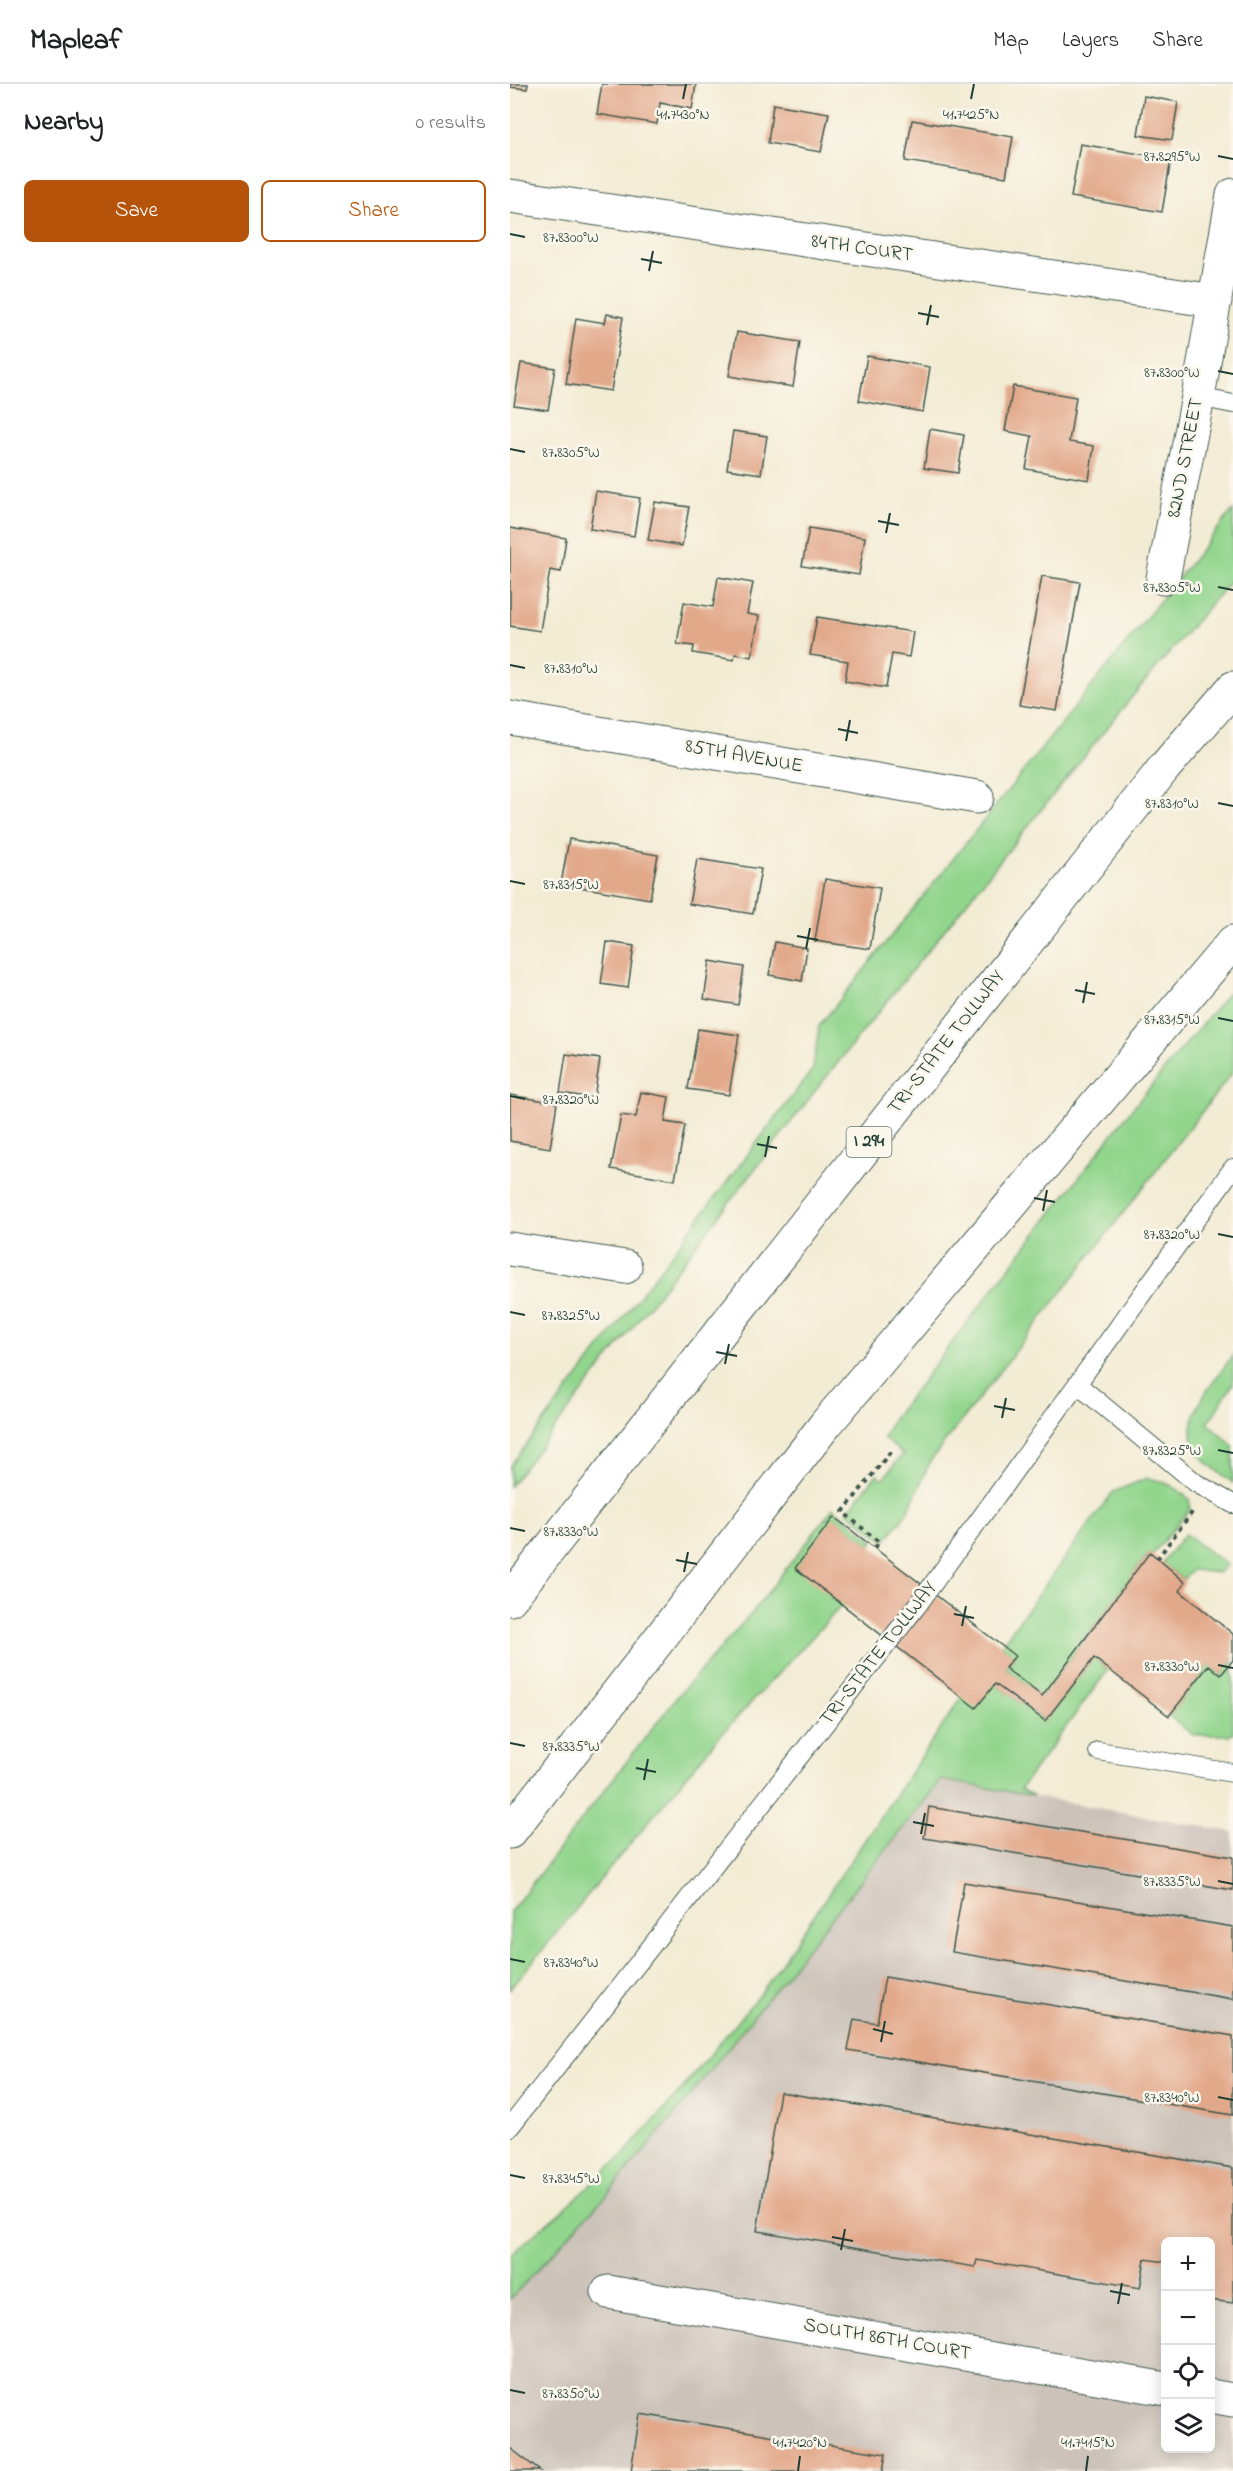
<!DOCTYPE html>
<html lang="en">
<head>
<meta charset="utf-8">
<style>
  body { margin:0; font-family:"Indie Flower",sans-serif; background:#f6f6f6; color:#202124 }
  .controls { position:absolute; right:18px; bottom:18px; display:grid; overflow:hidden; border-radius:9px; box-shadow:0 3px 15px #0003 }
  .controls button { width:54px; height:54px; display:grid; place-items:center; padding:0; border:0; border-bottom:2px solid #e0e0e0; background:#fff; color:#202124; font:30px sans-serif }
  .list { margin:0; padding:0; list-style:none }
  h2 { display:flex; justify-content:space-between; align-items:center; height:78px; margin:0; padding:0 24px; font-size:26px }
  h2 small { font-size:20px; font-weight:400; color:#757577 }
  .actions { display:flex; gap:12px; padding:18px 24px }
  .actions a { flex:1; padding:14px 0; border:2px solid #b45309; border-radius:9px; text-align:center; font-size:21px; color:#b45309 }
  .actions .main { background:#b45309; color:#fff }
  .icon { flex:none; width:33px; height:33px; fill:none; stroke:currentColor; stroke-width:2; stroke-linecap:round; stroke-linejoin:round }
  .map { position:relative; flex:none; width:723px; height:2387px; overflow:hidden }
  header { display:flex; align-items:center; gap:36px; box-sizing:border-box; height:84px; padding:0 30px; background:#fff; border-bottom:2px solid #e0e0e0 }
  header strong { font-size:28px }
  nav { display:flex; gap:33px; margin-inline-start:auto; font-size:21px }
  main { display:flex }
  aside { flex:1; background:#fff }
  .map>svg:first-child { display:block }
  .industrial { fill:#ccc2b9; fill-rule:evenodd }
  .green { fill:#92d58d; stroke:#588960; stroke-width:1.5 }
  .building { fill:#e2a88a }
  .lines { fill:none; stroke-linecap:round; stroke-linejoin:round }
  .service-casing { stroke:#3f574c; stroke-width:20 }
  .minor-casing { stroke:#3f574c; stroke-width:35 }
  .motorway-casing { stroke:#3f574c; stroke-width:35 }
  .path { stroke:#3f574c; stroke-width:4; stroke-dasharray:4.5 4.5; stroke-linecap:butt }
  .service { stroke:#fff; stroke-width:18 }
  .minor { stroke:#fff; stroke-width:33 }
  .motorway { stroke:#fff; stroke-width:33 }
  .ticks { fill:none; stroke:#1f3d34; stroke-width:2 }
  .labels { text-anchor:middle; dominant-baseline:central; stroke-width:5; stroke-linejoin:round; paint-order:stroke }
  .shield { fill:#fbf7ec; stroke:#61756b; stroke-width:1.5 }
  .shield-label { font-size:18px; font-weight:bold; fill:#1f3d34 }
  .street-label { font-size:20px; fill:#1f3d34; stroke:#fbf7ec }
  .ticks-label { font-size:15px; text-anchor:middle; fill:#1f3d34; stroke:#fbf7ec; stroke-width:5; stroke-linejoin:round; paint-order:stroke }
</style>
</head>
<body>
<header>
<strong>Mapleaf</strong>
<nav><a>Map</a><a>Layers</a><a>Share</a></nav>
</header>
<main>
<aside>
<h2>Nearby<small>0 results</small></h2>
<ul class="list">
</ul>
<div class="actions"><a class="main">Save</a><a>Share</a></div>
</aside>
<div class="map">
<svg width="723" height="2387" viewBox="0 0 723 2387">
  <rect width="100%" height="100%" fill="#fbf7ec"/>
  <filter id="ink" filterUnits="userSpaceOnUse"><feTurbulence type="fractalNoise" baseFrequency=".0167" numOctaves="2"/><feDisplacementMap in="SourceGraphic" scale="12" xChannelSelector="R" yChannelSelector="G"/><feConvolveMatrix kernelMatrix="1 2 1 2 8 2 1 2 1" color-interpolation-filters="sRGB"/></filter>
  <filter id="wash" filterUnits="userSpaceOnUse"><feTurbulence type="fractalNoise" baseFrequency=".008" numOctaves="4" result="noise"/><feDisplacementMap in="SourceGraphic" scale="24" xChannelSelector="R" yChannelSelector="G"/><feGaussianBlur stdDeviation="1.35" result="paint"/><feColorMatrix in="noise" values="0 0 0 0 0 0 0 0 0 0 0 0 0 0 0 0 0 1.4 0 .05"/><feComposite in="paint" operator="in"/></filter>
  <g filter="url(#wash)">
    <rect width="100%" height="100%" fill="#f3ecd5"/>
    <path class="industrial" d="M 431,1696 L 723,1748 L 723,2387 L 0,2387 L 0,2215 L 101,2106 L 180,2012 ZM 656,2158 L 700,2158 L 700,2364 L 656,2364 Z"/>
    <path class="green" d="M 723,426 L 723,494 L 630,603 L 309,1002 L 0,1402 L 0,1382 L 303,985 L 309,942 Z
      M 723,903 L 723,988 L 421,1376 L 398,1427 L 375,1457 L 337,1428 L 367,1390 L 373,1395 L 393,1370 L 373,1354 L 383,1335 L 617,1031 Z
      M 723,1271 L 723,1300 L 698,1339 L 723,1362 L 723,1399 C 712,1390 691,1377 685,1364 C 671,1330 706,1296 723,1271 Z
      M 637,1394 C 657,1398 665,1402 680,1416 L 680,1425 L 642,1471 L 639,1469 L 532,1612 L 495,1584 L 505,1572 L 491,1561 L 603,1408 Z
      M 323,1424 L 364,1457 L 361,1461 L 324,1434 L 333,1520 L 208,1654 L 0,1905 L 0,1828 L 166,1614 L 241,1530 Z
      M 675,1450 L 717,1481 L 708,1489 L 682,1486 L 673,1496 L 652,1479 Z
      M 584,1574 L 598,1586 L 510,1705 L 524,1712 L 431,1696 L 180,2012 L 101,2106 L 0,2215 L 0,2171 L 53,2126 L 114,2070 L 163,2016 L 253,1906 L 452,1613 L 485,1600 L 535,1637 Z
      M 723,1576 L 723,1649 L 718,1651 L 683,1651 L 659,1632 L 699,1581 L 711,1591 Z"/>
    <g id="blocks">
      <path class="building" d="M 0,0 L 18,0 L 17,5 L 0,3 Z
        M 92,0 L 186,0 L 182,25 L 150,19 L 147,40 L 87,30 Z
        M 634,12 L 668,18 L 662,56 L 628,51 Z
        M 263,20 L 319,29 L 311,68 L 258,59 Z
        M 402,36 L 503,53 L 496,93 L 395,77 Z
        M 570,60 L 661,75 L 652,128 L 561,113 Z
        M 97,230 L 113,233 L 101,307 L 56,300 L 66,234 L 95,239 Z
        M 227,248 L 290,258 L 283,303 L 219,292 Z
        M 357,272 L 420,283 L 413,328 L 349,317 Z
        M 11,279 L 45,284 L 38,326 L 4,321 Z
        M 503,302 L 566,313 L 559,358 L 584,362 L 579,396 L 516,385 L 522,352 L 495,347 Z
        M 420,345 L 454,351 L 448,389 L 414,384 Z
        M 223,347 L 257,352 L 251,390 L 217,385 Z
        M 86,407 L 130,414 L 124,452 L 80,445 Z
        M 145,418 L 179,423 L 172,462 L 138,456 Z
        M 0,444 L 56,454 L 51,488 L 40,486 L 30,547 L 0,542 Z
        M 299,444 L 355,453 L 349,491 L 292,482 Z
        M 532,492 L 570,498 L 547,627 L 509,621 Z
        M 208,493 L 243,499 L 237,530 L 249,532 L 242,573 L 225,570 L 224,576 L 183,569 L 184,562 L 167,560 L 174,518 L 203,523 Z
        M 307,533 L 403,548 L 399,573 L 382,570 L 376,604 L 335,597 L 338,577 L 300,571 Z
        M 59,755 L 148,771 L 140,815 L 51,800 Z
        M 187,775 L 251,785 L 243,830 L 179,820 Z
        M 315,795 L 370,804 L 360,865 L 305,857 Z
        M 97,858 L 124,862 L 118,904 L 91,900 Z
        M 265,858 L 297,864 L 292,897 L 259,891 Z
        M 200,877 L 234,883 L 228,921 L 194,915 Z
        M 188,945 L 229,951 L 219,1011 L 178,1005 Z
        M 56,970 L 90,975 L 84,1014 L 50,1009 Z
        M 131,1008 L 159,1013 L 155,1038 L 175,1041 L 165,1096 L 101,1085 L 111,1031 L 126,1033 Z
        M 0,1011 L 47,1019 L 40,1064 L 0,1057 Z
        M 324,1433 L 505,1572 L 495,1584 L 532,1612 L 640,1468 L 675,1498 L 670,1507 L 723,1550 L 723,1576 L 711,1591 L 699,1581 L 659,1632 L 584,1574 L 535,1637 L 485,1600 L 466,1624 L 285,1484 Z
        M 419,1723 L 723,1773 L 723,1806 L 414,1754 Z
        M 454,1798 L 723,1843 L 723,1915 L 442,1868 Z
        M 375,1893 L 723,1952 L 723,2031 L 338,1966 L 344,1935 L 367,1939 Z
        M 270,2008 L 723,2084 L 723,2219 L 700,2216 L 700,2158 L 656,2158 L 656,2178 L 635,2175 L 630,2204 L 467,2176 L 465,2183 L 247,2147 Z
        M 130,2330 L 376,2370 L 373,2387 L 121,2387 Z
        M 0,2364 L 30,2387 L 0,2387 Z"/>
    </g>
  </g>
  <g filter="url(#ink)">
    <use href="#blocks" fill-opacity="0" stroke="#3f574c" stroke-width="1.5"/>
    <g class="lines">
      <g class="service-casing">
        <path id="service" d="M 688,313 L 723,320
          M 567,1300 L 686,1399 L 723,1420
          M 588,1667 L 723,1689
          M 0,2043 L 407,1522 L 723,1084"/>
      </g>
      <g class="minor-casing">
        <path id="minor" d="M 0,112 L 705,217
          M 653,494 L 688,313 L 723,111
          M 0,634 L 467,713
          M 0,1165 L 115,1183
          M 98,2208 L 656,2305
          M 700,2312 L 723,2316"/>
      </g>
      <g class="motorway-casing">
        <path id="motorway" d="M 0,1515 L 654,684 L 723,604
          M 0,1748 L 315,1341 L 723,858"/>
      </g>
      <path class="path" d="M 365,1464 L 369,1458 L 333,1428 L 381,1367
        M 647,1475 L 683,1427"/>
      <use href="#service" class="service"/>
      <use href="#minor" class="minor"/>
      <use href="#motorway" class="motorway"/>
    </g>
  </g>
  <path class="ticks" d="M 173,15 L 176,0M 461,15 L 464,0M 708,72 L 723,75M 0,150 L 15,153M 131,175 L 152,179M 139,187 L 143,167M 408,229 L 429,233M 417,241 L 421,221M 708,287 L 723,290M 0,365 L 15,368M 368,437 L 389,441M 376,449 L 380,429M 708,503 L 723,506M 0,581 L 15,584M 328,645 L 348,649M 336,657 L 340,636M 708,719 L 723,722M 0,797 L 15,800M 287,852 L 308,856M 296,865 L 300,844M 565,906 L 585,910M 573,919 L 577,898M 708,934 L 723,937M 0,1012 L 15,1015M 247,1060 L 267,1064M 255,1073 L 259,1052M 524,1114 L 545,1118M 533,1127 L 537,1106M 708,1150 L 723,1153M 0,1228 L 15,1231M 206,1268 L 227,1272M 215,1280 L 219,1260M 484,1322 L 505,1326M 492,1334 L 496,1314M 708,1366 L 723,1369M 0,1444 L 15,1447M 166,1476 L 187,1480M 174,1488 L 178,1468M 444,1530 L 464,1534M 452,1542 L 456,1522M 708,1581 L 723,1584M 0,1659 L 15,1662M 126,1684 L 146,1688M 134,1696 L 138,1675M 403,1738 L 424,1742M 411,1750 L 415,1729M 708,1797 L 723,1800M 0,1875 L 15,1878M 363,1945 L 383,1950M 371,1958 L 375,1937M 708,2013 L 723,2016M 0,2091 L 15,2094M 322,2153 L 343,2157M 331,2166 L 335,2145M 600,2207 L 620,2211M 608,2220 L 612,2199M 0,2306 L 15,2309M 288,2387 L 290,2372M 576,2387 L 578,2372"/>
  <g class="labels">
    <rect class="shield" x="336.5" y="1043" width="45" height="30" rx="4.5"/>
    <g class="shield-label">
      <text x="359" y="1058">I 294</text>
    </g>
    <g class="street-label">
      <text transform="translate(352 165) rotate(8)">84TH COURT</text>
      <text transform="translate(676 374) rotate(-79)">82ND STREET</text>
      <text transform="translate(234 673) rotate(10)">85TH AVENUE</text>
      <text transform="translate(437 959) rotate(-52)">TRI-STATE TOLLWAY</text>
      <text transform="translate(369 1570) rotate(-52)">TRI-STATE TOLLWAY</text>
      <text transform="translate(377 2256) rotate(10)">SOUTH 86TH COURT</text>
    </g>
  </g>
  <g class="ticks-label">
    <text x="173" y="35">41.7430°N</text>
    <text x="461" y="35">41.7425°N</text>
    <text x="662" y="77">87.8295°W</text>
    <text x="61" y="158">87.8300°W</text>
    <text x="662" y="293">87.8300°W</text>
    <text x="61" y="373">87.8305°W</text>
    <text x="662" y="508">87.8305°W</text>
    <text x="61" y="589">87.8310°W</text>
    <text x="662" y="724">87.8310°W</text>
    <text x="61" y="805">87.8315°W</text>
    <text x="662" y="940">87.8315°W</text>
    <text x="61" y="1020">87.8320°W</text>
    <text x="662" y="1155">87.8320°W</text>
    <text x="61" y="1236">87.8325°W</text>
    <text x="662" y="1371">87.8325°W</text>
    <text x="61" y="1452">87.8330°W</text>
    <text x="662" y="1587">87.8330°W</text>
    <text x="61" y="1667">87.8335°W</text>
    <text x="662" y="1802">87.8335°W</text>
    <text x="61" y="1883">87.8340°W</text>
    <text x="662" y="2018">87.8340°W</text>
    <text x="61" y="2099">87.8345°W</text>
    <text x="61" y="2314">87.8350°W</text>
    <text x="290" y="2363">41.7420°N</text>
    <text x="578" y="2363">41.7415°N</text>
  </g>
</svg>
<div class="controls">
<button>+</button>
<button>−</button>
<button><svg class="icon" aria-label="locate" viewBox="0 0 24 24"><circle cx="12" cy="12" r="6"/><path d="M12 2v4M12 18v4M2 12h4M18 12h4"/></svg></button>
<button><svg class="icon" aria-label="layers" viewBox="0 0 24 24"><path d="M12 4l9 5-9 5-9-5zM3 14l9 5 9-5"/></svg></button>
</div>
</div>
</main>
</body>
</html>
